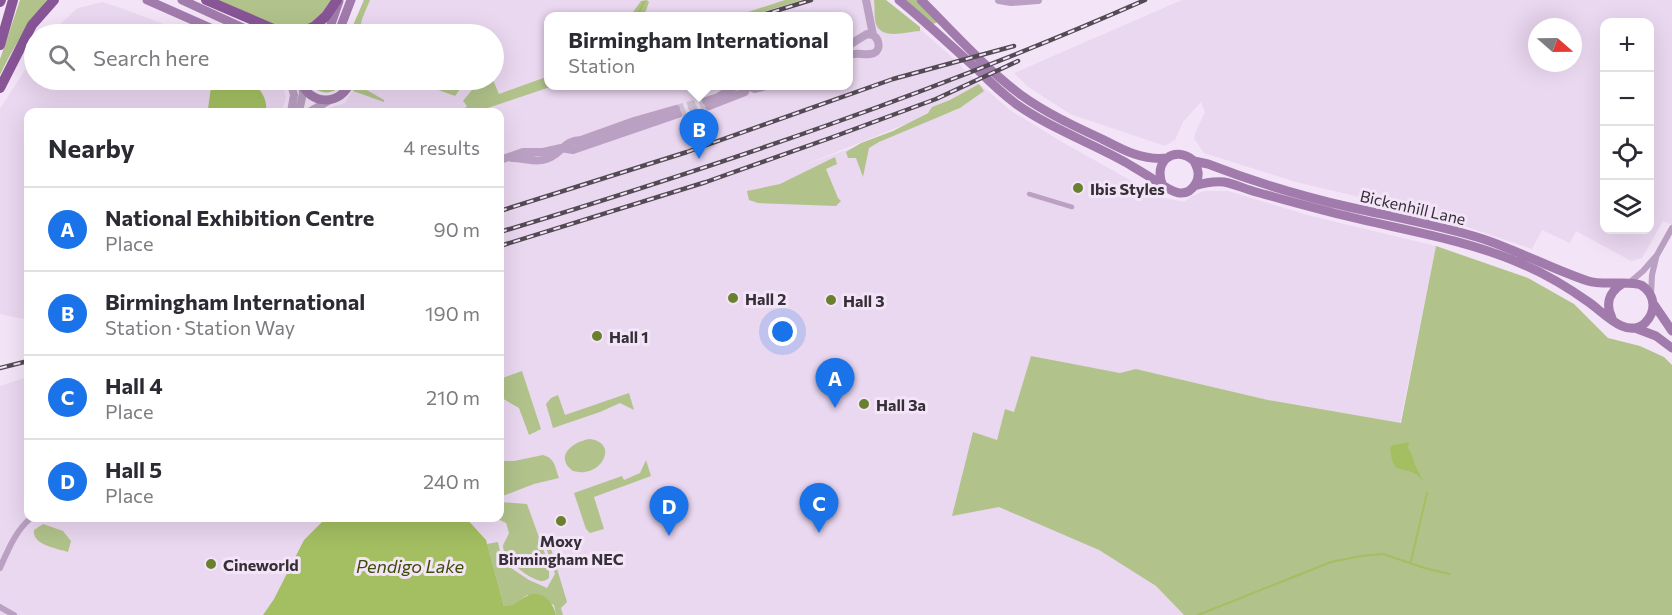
<!DOCTYPE html>
<html lang="en">
<head>
<meta charset="utf-8">
<style>
  body { margin:0; font-family:Commissioner,sans-serif; background:#f7f7f7; color:#2b2b33 }
  .controls { position:absolute; right:18px; top:18px; display:grid; overflow:hidden; border-radius:12px; box-shadow:0 6px 24px #0002 }
  .controls button { width:54px; height:54px; display:grid; place-items:center; padding:0; border:0; border-bottom:2px solid #e1e1e2; background:#fff; color:#2b2b33; font:30px sans-serif }
  .compass { position:absolute; left:1528px; top:18px; width:54px; height:54px; border-radius:50%; background:#fff; box-shadow:0 6px 24px #0002; rotate:110deg }
  .you { position:absolute; left:783px; top:332px; width:21px; height:21px; margin:-15px; border:4px solid #fff; border-radius:50%; background:#1a73e8; box-shadow:0 0 0 9px #1a73e833 }
  .badge { display:grid; place-items:center; width:39px; height:39px; border-radius:50%; background:#1a73e8; color:#fff; font-size:20px; font-weight:700 }
  .pin { position:absolute; translate:-50% -50px; filter:drop-shadow(0 2px 3px #0008) }
  .pin::after { content:''; position:absolute; top:32px; width:21px; height:18px; background:inherit; clip-path:polygon(0 0,100% 0,50% 100%) }
  .popup { position:absolute; left:544px; top:12px; width:309px; height:78px; box-sizing:border-box; display:grid; place-content:center; border-radius:12px; background:#fff; filter:drop-shadow(0 2px 4px #0005); font-size:20px; white-space:nowrap; color:#7c7c81 }
  .popup b { font-size:22px; color:#2b2b33 }
  .popup::after { content:''; position:absolute; left:50%; top:100%; margin-left:-12px; border:12px solid transparent; border-top-color:#fff }
  .list { margin:0; padding:0; list-style:none }
  h2 { display:flex; justify-content:space-between; align-items:center; height:78px; margin:0; padding:0 24px; font-size:26px }
  h2 small { font-size:20px; font-weight:400; color:#7c7c81 }
  .list li { display:grid; grid-template-columns:39px 1fr auto; gap:18px; align-items:center; box-sizing:border-box; height:84px; padding:0 24px; border-top:2px solid #e1e1e2 }
  .list b { display:block; font-size:22px; white-space:nowrap }
  .list p { margin:0; font-size:20px; white-space:nowrap; color:#7c7c81 }
  .list em { font-size:20px; font-style:normal; color:#7c7c81 }
  .icon { flex:none; width:33px; height:33px; fill:none; stroke:currentColor; stroke-width:2; stroke-linecap:round; stroke-linejoin:round }
  .map { position:relative; flex:none; width:1672px; height:615px; overflow:hidden }
  .search { position:absolute; background:#fff; box-shadow:0 6px 24px #0002; left:24px; top:24px; width:480px; height:66px; display:flex; align-items:center; gap:15px; box-sizing:border-box; padding:0 21px; border-radius:33px; color:#7c7c81; font-size:22px }
  .panel { position:absolute; background:#fff; box-shadow:0 6px 24px #0002; left:24px; top:108px; width:480px; height:414px; border-radius:12px }
  .map>svg:first-child { display:block }
  .built { fill:#ead7f0; fill-rule:evenodd }
  .green { fill:#b1c38b }
  .water { fill:#a3bf61 }
  .lines { fill:none; stroke-linecap:round; stroke-linejoin:round }
  .stream { stroke:#a3bf61; stroke-width:2 }
  .tertiary-tunnel { stroke:#cdc0d1; stroke-width:8; stroke-dasharray:8 4; stroke-linecap:butt }
  .pedestrian { stroke:#baa0c2; stroke-width:4.5 }
  .minor { stroke:#baa0c2; stroke-width:6 }
  .tertiary { stroke:#baa0c2; stroke-width:8 }
  .secondary { stroke:#a27bad; stroke-width:9 }
  .trunk { stroke:#885597; stroke-width:10 }
  .rail-casing { stroke:#534b54; stroke-width:4.5 }
  .rail { stroke:#f3e4f8; stroke-width:2; stroke-dasharray:7; stroke-linecap:butt }
  .poi-dot { fill:#6a8031; stroke:#f3e4f8; stroke-width:2 }
  .labels { text-anchor:middle; dominant-baseline:central; stroke-width:6; stroke-linejoin:round; paint-order:stroke }
  .poi-label { font-size:16px; font-weight:bold; fill:#352f36; stroke:#f3e4f8; text-anchor:start }
  .street-label { font-size:16px; fill:#352f36; stroke:#f3e4f8 }
  .water-label { font-size:18px; font-style:italic; fill:#3c4c04; stroke:#f3e4f8 }
</style>
</head>
<body>
<div class="map">
<svg width="1672" height="615" viewBox="0 0 1672 615">
  <rect width="100%" height="100%" fill="#f3e4f8"/>
  <path class="built" d="M 363,0 L 886,0 L 951,56 L 979,84 L 947,105 L 928,112 L 911,122 L 799,167 L 957,110 L 981,85 L 1010,110 L 1062,142 L 1160,197 L 1184,202 L 1192,196 L 1204,191 L 1228,191 L 1311,216 L 1436,246 L 1400,423 L 1268,400 L 1136,369 L 1120,373 L 1031,357 L 1014,412 L 1005,409 L 997,440 L 973,433 L 988,508 L 999,506 L 1099,550 L 1156,586 L 1184,615 L 0,615 L 0,386 L 28,377 L 28,518 L 500,518 L 500,112 L 321,112 L 325,109 L 345,103 L 359,80 L 494,80 L 494,34 L 352,34 ZM 549,16 L 849,16 L 849,86 L 549,86 Z
    M 1182,0 L 1672,0 L 1672,225 L 1663,221 L 1642,258 L 1631,261 L 1576,231 L 1570,243 L 1542,230 L 1532,249 L 1427,213 L 1296,182 L 1204,153 L 1194,138 L 1196,131 L 1205,112 L 1201,102 L 1183,122 L 1175,140 L 1165,146 L 1070,114 L 1027,86 L 1014,73 ZM 1604,22 L 1650,22 L 1650,230 L 1604,230 ZM 1537,27 L 1573,27 L 1573,63 L 1537,63 Z
    M 102,2 L 121,8 L 190,34 L 49,34 L 78,8 Z
    M 34,56 L 34,80 L 277,80 L 284,89 L 286,97 L 282,112 L 28,112 L 28,320 L 0,314 L 0,109 Z"/>
  <path class="green" d="M 20,0 L 47,0 C 29,24 13,47 0,75 L 0,59 Z
    M 212,0 L 333,0 L 331,5 L 310,25 L 291,31 Z
    M 364,0 L 370,0 L 362,19 L 359,34 L 351,34 L 354,23 Z
    M 647,0 L 649,2 L 644,16 L 630,16 L 641,1 Z
    M 785,0 L 802,0 L 750,16 L 736,16 Z
    M 874,0 L 886,0 L 920,27 L 920,31 C 908,31 882,41 876,24 C 874,18 875,7 874,0 Z
    M 904,0 L 916,0 L 938,22 L 933,24 Z
    M 549,76 L 549,86 L 553,86 L 476,112 L 462,112 L 467,106 L 463,101 L 480,80 L 493,80 L 499,94 Z
    M 307,80 L 345,80 C 336,97 316,96 307,80 Z
    M 427,80 L 434,80 L 460,89 L 455,96 L 427,86 Z
    M 358,81 L 365,89 L 384,100 L 384,102 L 353,91 Z
    M 979,84 L 984,91 L 960,108 L 879,142 L 869,148 L 863,177 L 856,158 L 848,158 L 846,152 L 861,143 L 893,131 L 928,113 L 932,107 L 950,100 Z
    M 835,157 L 837,164 L 826,169 L 838,198 L 841,201 L 836,206 L 758,203 L 749,200 L 747,191 L 780,184 Z
    M 1436,246 L 1528,278 L 1574,304 L 1608,338 L 1640,346 L 1664,357 L 1672,365 L 1672,615 L 1184,615 L 1156,586 L 1099,550 L 999,507 L 952,516 L 973,432 L 997,440 L 1005,409 L 1014,412 L 1031,356 L 1120,373 L 1136,369 L 1268,400 L 1401,423 Z
    M 522,371 L 541,429 L 529,435 L 519,408 L 500,397 L 500,379 Z
    M 629,393 L 634,410 L 620,403 L 600,412 L 553,428 L 546,404 L 551,398 L 558,395 L 565,415 Z
    M 590,439 C 620,443 601,479 573,471 C 553,456 574,441 590,439 Z
    M 543,455 C 555,458 555,467 559,478 L 534,484 L 500,497 L 500,461 L 514,461 Z
    M 646,460 L 651,476 L 594,497 L 604,529 L 590,533 L 586,529 L 574,493 L 622,476 L 624,480 L 640,473 Z
    M 500,502 L 527,504 L 549,565 L 549,578 C 546,580 546,581 541,581 C 529,579 503,559 503,546 C 504,542 508,536 509,533 L 506,523 L 496,518 L 500,518 Z
    M 43,524 L 63,531 L 71,541 L 68,552 C 56,548 32,545 34,530 Z
    M 498,542 L 502,562 L 529,580 L 547,588 L 555,574 L 545,544 L 549,542 L 567,602 L 561,608 L 563,615 L 556,615 L 554,605 L 527,595 L 512,607 L 504,606 L 487,544 Z"/>
  <path class="water" d="M 212,80 C 221,79 239,77 247,80 C 260,86 268,99 266,112 L 210,112 L 208,109 Z
    M 1409,442 L 1408,448 L 1412,455 L 1415,465 L 1423,481 C 1414,469 1408,473 1395,467 L 1392,460 L 1390,448 L 1393,445 Z
    M 326,518 L 466,518 L 486,540 L 504,606 C 515,607 518,600 527,596 C 542,589 553,602 556,615 L 263,615 L 274,599 L 304,540 Z"/>
  <g class="lines">
    <path class="stream" d="M 637,16 L 644,2
      M 1411,561 L 1427,493
      M 1198,615 L 1331,562 L 1361,556 L 1383,554 L 1428,569 L 1450,574"/>
    <path class="tertiary-tunnel" d="M 676,109 L 706,101
      M 678,114 L 709,106"/>
    <path class="pedestrian" d="M 1029,194 L 1072,207"/>
    <path class="minor" d="M 1629,283 L 1643,271 L 1657,255 L 1672,228
      M 1651,295 L 1652,275 L 1656,258
      M 0,568 C 8,550 16,530 31,518
      M 0,607 L 14,615"/>
    <path class="tertiary" d="M 866,0 L 873,35
      M 999,0 L 1011,2 L 1038,0
      M 849,45 L 867,34 L 873,35
      M 849,55 C 857,52 862,55 870,54 C 882,53 880,40 873,35
      M 290,80 L 294,95 L 291,112
      M 747,86 L 755,89 L 766,86
      M 706,101 L 718,97 L 736,86
      M 709,106 L 745,92 L 747,86
      M 299,112 L 303,93 L 302,87
      M 309,112 L 330,100
      M 512,158 C 526,158 538,164 551,157 C 564,150 564,141 581,140 L 634,121 L 676,109
      M 500,160 L 523,152 L 543,152 L 561,148 L 573,150 L 678,114"/>
    <path class="secondary" d="M 147,0 L 224,34
      M 182,0 L 256,34
      M 899,0 C 926,22 952,47 978,70 C 990,82 1003,94 1016,104 C 1050,128 1089,142 1125,162 C 1135,168 1144,173 1153,179 C 1166,187 1184,204 1196,183 C 1200,175 1198,169 1194,161 C 1174,144 1152,162 1163,186
      M 921,0 C 953,32 985,68 1021,95 C 1046,113 1074,126 1102,139 C 1123,150 1143,161 1167,158
      M 325,34 L 330,27 L 339,1
      M 338,34 L 351,0
      M 300,80 C 309,106 342,107 351,80
      M 1194,161 L 1208,164 C 1254,182 1301,196 1349,207 C 1393,217 1439,225 1483,239 C 1519,251 1552,269 1588,281 C 1603,286 1630,280 1641,285 C 1648,289 1653,297 1653,305 C 1653,312 1650,318 1645,323 C 1627,339 1605,314 1590,303 C 1569,288 1546,274 1522,264 C 1465,239 1402,230 1342,215 C 1313,208 1285,200 1256,192 C 1245,189 1235,184 1224,182 C 1214,181 1204,183 1194,186
      M 1653,303 L 1672,331
      M 1612,318 C 1605,304 1609,292 1622,284
      M 1635,328 L 1656,336 L 1672,348"/>
    <path class="trunk" d="M 206,0 L 276,30 L 291,33 L 305,31 L 315,26 L 326,16 L 337,0
      M 0,2 L 1,0
      M 0,45 L 13,0
      M 0,88 L 32,25 L 54,0"/>
    <g class="rail-casing">
      <path id="rail" d="M 759,16 L 811,0
        M 500,211 L 687,152 L 893,79 L 1014,46
        M 500,232 C 718,166 936,92 1145,0
        M 500,246 L 706,182 L 833,137 L 936,99 L 1018,61
        M 0,368 L 28,361"/>
    </g>
    <use href="#rail" class="rail"/>
  </g>
  <g class="poi-dot">
    <circle cx="1078" cy="188" r="6"/>
    <circle cx="733" cy="298" r="6"/>
    <circle cx="831" cy="300" r="6"/>
    <circle cx="597" cy="336" r="6"/>
    <circle cx="864" cy="404" r="6"/>
    <circle cx="561" cy="521" r="6"/>
    <circle cx="211" cy="564" r="6"/>
  </g>
  <g class="labels">
    <g class="poi-label">
      <text x="1090" y="188">Ibis Styles</text>
      <text x="745" y="298">Hall 2</text>
      <text x="843" y="300">Hall 3</text>
      <text x="609" y="336">Hall 1</text>
      <text x="876" y="404">Hall 3a</text>
      <text x="561" y="540" text-anchor="middle">Moxy<tspan x="561" dy="18">Birmingham NEC</tspan></text>
      <text x="223" y="564">Cineworld</text>
    </g>
    <g class="street-label">
      <text transform="translate(1413 207) rotate(13)">Bickenhill Lane</text>
    </g>
    <g class="water-label">
      <text x="410" y="566">Pendigo Lake</text>
    </g>
  </g>
</svg>
<div class="controls">
<button>+</button>
<button>−</button>
<button><svg class="icon" aria-label="locate" viewBox="0 0 24 24"><circle cx="12" cy="12" r="6"/><path d="M12 2v4M12 18v4M2 12h4M18 12h4"/></svg></button>
<button><svg class="icon" aria-label="layers" viewBox="0 0 24 24"><path d="M12 4l9 5-9 5-9-5zM3 14l9 5 9-5"/></svg></button>
</div>
<svg class="compass" viewBox="-18 -18 36 36"><path d="M0-13l5 13h-10z" fill="#e53935"/><path d="M0 13l5-13h-10z" fill="#7c7c81"/></svg>
<div class="you"></div>
<div class="pin badge" style="left:835px;top:408px">A</div>
<div class="pin badge" style="left:699px;top:159px">B</div>
<div class="popup"><b>Birmingham International</b>Station</div>
<div class="pin badge" style="left:819px;top:533px">C</div>
<div class="pin badge" style="left:669px;top:536px">D</div>
<div class="search"><svg class="icon" aria-label="search" viewBox="0 0 24 24"><circle cx="10" cy="10" r="6"/><path d="M15 15l6 6"/></svg>Search here</div>
<section class="panel">
<h2>Nearby<small>4 results</small></h2>
<ul class="list">
<li><span class="badge">A</span><div><b>National Exhibition Centre</b><p>Place</p></div><em>90 m</em></li>
<li><span class="badge">B</span><div><b>Birmingham International</b><p>Station · Station Way</p></div><em>190 m</em></li>
<li><span class="badge">C</span><div><b>Hall 4</b><p>Place</p></div><em>210 m</em></li>
<li><span class="badge">D</span><div><b>Hall 5</b><p>Place</p></div><em>240 m</em></li>
</ul>
</section>
</div>
</body>
</html>
